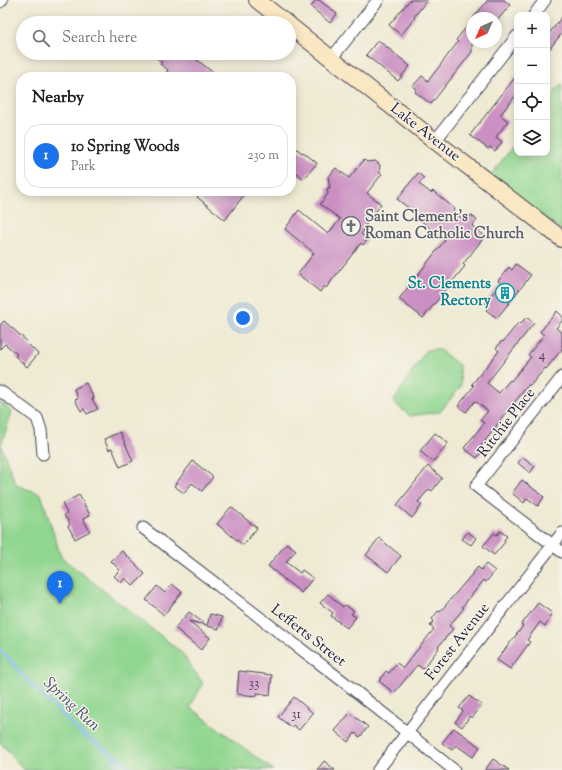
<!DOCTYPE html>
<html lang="en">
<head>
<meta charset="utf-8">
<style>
  body { margin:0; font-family:"Sorts Mill Goudy",serif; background:#f6f6f6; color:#202124 }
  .controls { position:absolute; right:12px; top:12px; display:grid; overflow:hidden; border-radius:8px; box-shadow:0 2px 10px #0003 }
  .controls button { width:36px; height:36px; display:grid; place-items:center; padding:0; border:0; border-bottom:1px solid #e0e0e0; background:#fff; color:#202124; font:20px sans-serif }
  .compass { position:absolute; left:466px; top:12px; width:36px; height:36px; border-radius:50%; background:#fff; box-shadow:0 2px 10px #0003; rotate:225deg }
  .you { position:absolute; left:243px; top:318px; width:14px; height:14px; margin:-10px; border:3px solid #fff; border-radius:50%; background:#1a73e8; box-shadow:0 0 0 6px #1a73e833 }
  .badge { display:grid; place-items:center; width:26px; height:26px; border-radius:50%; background:#1a73e8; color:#fff; font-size:13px; font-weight:700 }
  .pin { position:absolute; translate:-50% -33px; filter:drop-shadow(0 1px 2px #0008) }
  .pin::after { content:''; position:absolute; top:21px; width:14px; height:12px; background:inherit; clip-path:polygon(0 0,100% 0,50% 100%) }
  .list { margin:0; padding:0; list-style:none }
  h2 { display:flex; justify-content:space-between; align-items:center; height:52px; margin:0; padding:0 16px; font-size:17px }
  h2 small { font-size:13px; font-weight:400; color:#757577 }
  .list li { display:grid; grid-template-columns:26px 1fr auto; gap:12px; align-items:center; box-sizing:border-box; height:64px; margin:0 8px 8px; padding:0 8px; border:1px solid #e0e0e0; border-radius:16px }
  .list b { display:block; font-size:15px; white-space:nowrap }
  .list p { margin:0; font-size:13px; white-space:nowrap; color:#757577 }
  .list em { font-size:13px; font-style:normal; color:#757577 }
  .icon { flex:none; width:22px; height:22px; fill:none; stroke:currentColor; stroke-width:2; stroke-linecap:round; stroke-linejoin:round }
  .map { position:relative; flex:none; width:562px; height:770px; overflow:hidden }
  .search { position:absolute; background:#fff; box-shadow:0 2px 10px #0003; left:16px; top:16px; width:280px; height:44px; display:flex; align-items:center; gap:10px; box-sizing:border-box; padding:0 14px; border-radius:22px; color:#757577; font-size:15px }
  .panel { position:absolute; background:#fff; box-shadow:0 2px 10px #0003; left:16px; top:72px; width:280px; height:124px; border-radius:16px }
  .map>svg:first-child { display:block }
  .green { fill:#90d68f; stroke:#597c65 }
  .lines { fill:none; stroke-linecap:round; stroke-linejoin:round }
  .stream { stroke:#86bbf5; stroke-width:3 }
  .building { fill:#ca8fc3 }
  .street-casing { stroke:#414052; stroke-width:13 }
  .secondary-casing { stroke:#414052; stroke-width:18 }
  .street { stroke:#fff; stroke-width:11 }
  .secondary { stroke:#fae7c3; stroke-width:16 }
  .labels { text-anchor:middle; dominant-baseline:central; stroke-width:3; stroke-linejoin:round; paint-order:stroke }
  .number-label { font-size:13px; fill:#4c3d5d }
  .street-label { font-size:15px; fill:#22223b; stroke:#f7f3e8 }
  .worship-label { font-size:15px; font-weight:bold; fill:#5b616d; stroke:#f7f3e8; text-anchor:start }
  .culture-label { font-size:15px; font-weight:bold; fill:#0d838f; stroke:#f7f3e8; text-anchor:end }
  .water-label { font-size:16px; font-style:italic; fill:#405073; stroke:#f7f3e8 }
</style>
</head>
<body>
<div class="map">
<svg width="562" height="770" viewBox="0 0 562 770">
  <rect width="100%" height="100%" fill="#f7f3e8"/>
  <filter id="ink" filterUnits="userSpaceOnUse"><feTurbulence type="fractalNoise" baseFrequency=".025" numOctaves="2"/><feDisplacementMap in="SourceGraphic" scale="8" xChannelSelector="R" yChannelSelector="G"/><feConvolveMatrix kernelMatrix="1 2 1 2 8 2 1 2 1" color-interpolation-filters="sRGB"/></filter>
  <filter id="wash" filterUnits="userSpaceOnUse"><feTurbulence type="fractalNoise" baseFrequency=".012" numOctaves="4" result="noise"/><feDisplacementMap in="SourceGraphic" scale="16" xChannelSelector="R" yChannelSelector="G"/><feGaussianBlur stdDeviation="0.9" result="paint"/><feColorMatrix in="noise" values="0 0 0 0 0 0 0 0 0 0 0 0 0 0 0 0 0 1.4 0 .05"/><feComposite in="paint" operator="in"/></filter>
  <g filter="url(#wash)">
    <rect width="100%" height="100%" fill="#efead3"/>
    <path class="green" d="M 562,83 L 562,231 L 490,176 L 517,141 L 517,153 L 547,153 L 547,102 Z
      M 438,349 L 459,365 L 461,386 L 440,412 L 410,416 L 393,402 L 426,350 Z
      M 0,402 L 12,412 L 1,445 L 16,485 L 41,494 L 61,557 L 180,651 L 203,683 L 190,707 L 273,770 L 24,770 L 0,742 Z"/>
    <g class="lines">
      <path class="stream" d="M 0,649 L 27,680 L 82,734 L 118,758 L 133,770
        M 113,754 L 117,770"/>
    </g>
    <g id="blocks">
      <path class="building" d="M 316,0 L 319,0 L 337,14 L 330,23 L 311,7 Z
        M 410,0 L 427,0 L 414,17 L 415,18 L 401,35 L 389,25 Z
        M 488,0 L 504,0 L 510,5 L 496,22 L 496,18 L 473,18 Z
        M 562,17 L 562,33 L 547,52 L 547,36 Z
        M 472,20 L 472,52 L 431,104 L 415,92 L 417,89 L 413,86 L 422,76 L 428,81 L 458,42 L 456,40 Z
        M 378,40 L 410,66 L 398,81 L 366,55 Z
        M 161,53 L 188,53 L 219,77 L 163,77 L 168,70 L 160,64 L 162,62 L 157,58 Z
        M 517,75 L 517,94 L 500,115 L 508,121 L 496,137 L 502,142 L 495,151 L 490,147 L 488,149 L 470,135 Z
        M 291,144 L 302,153 L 303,152 L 317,163 L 304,179 L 291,169 Z
        M 364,160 L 367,162 L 375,161 L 379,164 L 380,166 L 379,172 L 382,174 L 367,193 L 381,204 L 374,214 L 366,214 L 366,227 L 361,234 L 368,239 L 363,245 L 361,243 L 326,288 L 324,286 L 320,292 L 298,274 L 314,253 L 285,229 L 299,210 L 328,234 L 340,219 L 320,204 L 328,194 L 327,188 L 330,188 L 328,177 L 336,168 L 349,178 Z
        M 418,173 L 424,178 L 419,184 L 431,193 L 433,191 L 455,209 L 453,211 L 466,221 L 471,215 L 477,220 L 472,226 L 485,236 L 463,264 L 465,266 L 423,318 L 399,299 L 445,240 L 414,215 L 415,213 L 397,199 Z
        M 202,191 L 247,191 L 225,220 L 197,197 Z
        M 516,264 L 531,275 L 497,318 L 486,310 L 489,306 L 485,303 L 501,283 L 498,281 L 509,267 L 512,270 Z
        M 557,311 L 562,316 L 562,321 L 556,328 L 562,333 L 562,349 L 546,369 L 545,368 L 530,386 L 529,384 L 510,408 L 496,426 L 497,426 L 480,447 L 483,450 L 477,458 L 464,448 L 484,423 L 480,420 L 488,411 L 475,401 L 466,412 L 458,406 L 474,386 L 472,384 L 499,351 L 496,348 L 502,341 L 503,342 L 519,322 L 521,324 L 526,317 L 534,323 L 487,383 L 499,393 L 510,380 L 511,381 L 531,357 L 528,355 L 544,335 L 540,332 Z
        M 4,321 L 28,342 L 27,343 L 38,354 L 27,367 L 15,356 L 17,354 L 5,344 L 0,349 L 0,325 Z
        M 86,383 L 94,398 L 92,399 L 98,409 L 87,414 L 84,409 L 81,411 L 75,400 L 78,399 L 74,389 Z
        M 120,432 L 133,461 L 120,467 L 112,448 L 109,450 L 104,439 Z
        M 435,433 L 448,443 L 433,462 L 420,451 Z
        M 523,457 L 535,466 L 530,473 L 518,463 Z
        M 193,461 L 213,477 L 202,491 L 192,483 L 184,493 L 174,486 Z
        M 428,466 L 442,478 L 432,491 L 429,489 L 418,502 L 422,505 L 412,518 L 397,505 Z
        M 522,480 L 544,497 L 538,506 L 527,498 L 524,503 L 512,493 Z
        M 79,495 L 90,515 L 83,519 L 90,531 L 75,539 L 68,526 L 70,524 L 64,515 L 67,513 L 62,504 Z
        M 231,507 L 257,528 L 243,545 L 217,524 Z
        M 500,531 L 507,536 L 504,540 L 505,542 L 494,555 L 483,546 L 494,533 L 497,535 Z
        M 468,532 L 476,538 L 471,545 L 462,539 Z
        M 379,538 L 401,556 L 388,572 L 366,555 Z
        M 287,543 L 296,550 L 286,562 L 300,573 L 302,570 L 313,578 L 301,593 L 268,566 Z
        M 122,551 L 145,574 L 133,586 L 125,578 L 121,583 L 114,576 L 120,570 L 111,561 Z
        M 486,564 L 495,571 L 486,582 L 484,580 L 462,607 L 464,608 L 449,626 L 453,629 L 438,647 L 439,648 L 423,669 L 417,665 L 394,693 L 379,681 L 386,671 L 389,673 L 397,663 L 403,668 L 434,629 L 430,626 L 434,621 L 432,619 L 438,611 L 440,612 L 478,567 L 481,570 Z
        M 172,584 L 182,592 L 164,615 L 146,600 L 157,586 L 165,593 Z
        M 328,594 L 343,607 L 345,605 L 354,611 L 351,614 L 356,617 L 347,628 L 331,616 L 333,613 L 320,603 Z
        M 538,603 L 552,613 L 549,617 L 551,618 L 545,626 L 540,622 L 527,640 L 530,642 L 510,669 L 497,660 L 523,626 L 521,625 Z
        M 189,612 L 206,625 L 189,621 L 210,638 L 201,650 L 175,628 Z
        M 210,614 L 222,617 L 219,629 L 207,626 Z
        M 239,671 L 272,675 L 270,695 L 257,693 L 257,696 L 237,694 Z
        M 469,696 L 482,705 L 472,718 L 470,716 L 462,727 L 455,722 L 463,711 L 459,708 Z
        M 294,697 L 313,713 L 299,730 L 293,725 L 291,727 L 278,717 Z
        M 350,713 L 368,727 L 360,737 L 355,733 L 348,742 L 335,731 Z
        M 454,728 L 480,747 L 473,757 L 456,745 L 452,750 L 442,743 Z
        M 493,759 L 509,770 L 485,770 Z
        M 324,761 L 335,770 L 317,770 Z"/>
    </g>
  </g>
  <g filter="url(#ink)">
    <use href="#blocks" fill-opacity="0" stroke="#414052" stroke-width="1"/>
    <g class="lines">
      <g class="street-casing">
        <path id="street" d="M 0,2 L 2,0
          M 534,15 L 545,0
          M 331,59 L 378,0
          M 435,141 L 517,36
          M 562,377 L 476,486 L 562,552
          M 0,391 L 37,418 L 41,430 L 43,454
          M 143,528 L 344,682 L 454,770
          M 378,770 L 562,533"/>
      </g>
      <g class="secondary-casing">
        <path id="secondary" d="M 257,0 L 286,23
          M 289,25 L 435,141 L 562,239"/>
      </g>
      <use href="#street" class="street"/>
      <use href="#secondary" class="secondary"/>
    </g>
  </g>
  <defs>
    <g id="church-ring" transform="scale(1)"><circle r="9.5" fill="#f7f3e8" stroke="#6b7280" stroke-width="1.5"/><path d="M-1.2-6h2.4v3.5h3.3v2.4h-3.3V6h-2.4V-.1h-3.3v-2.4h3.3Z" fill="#6b7280"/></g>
    <g id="building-ring" transform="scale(1)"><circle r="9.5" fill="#f7f3e8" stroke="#0f9aa8" stroke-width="1.5"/><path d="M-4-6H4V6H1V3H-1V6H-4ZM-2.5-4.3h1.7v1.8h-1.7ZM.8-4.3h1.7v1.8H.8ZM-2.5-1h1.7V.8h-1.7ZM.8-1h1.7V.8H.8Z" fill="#0f9aa8"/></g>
  </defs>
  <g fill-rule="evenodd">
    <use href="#church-ring" x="351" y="226"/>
    <use href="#building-ring" x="505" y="293"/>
  </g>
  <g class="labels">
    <g class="number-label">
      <text x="542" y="356">4</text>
      <text x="254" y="684">33</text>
      <text x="296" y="715">31</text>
    </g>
    <g class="street-label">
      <text transform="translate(425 133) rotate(38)">Lake Avenue</text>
      <text transform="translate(507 423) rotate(-52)">Ritchie Place</text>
      <text transform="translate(308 636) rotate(38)">Lefferts Street</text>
      <text transform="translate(458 642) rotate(-52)">Forest Avenue</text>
    </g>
    <g class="worship-label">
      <text x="365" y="217">Saint Clement's<tspan x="365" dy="17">Roman Catholic Church</tspan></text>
    </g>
    <g class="culture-label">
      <text x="491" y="284">St. Clements<tspan x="491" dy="17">Rectory</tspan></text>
    </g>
    <g class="water-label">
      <text transform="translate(71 705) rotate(43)">Spring Run</text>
    </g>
  </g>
</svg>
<div class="controls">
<button>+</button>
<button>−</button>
<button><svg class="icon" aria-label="locate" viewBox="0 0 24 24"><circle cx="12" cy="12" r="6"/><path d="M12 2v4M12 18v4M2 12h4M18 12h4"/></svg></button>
<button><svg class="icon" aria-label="layers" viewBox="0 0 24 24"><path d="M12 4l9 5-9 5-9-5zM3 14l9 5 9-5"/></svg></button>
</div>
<svg class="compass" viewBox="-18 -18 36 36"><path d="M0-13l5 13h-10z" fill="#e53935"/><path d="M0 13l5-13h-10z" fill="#757577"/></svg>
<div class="you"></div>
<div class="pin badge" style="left:60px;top:604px">1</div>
<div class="search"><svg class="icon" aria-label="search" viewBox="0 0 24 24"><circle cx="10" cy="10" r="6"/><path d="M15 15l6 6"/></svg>Search here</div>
<section class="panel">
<h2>Nearby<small></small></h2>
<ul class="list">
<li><span class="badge">1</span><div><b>10 Spring Woods</b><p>Park</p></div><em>230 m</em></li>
</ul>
</section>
</div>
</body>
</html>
